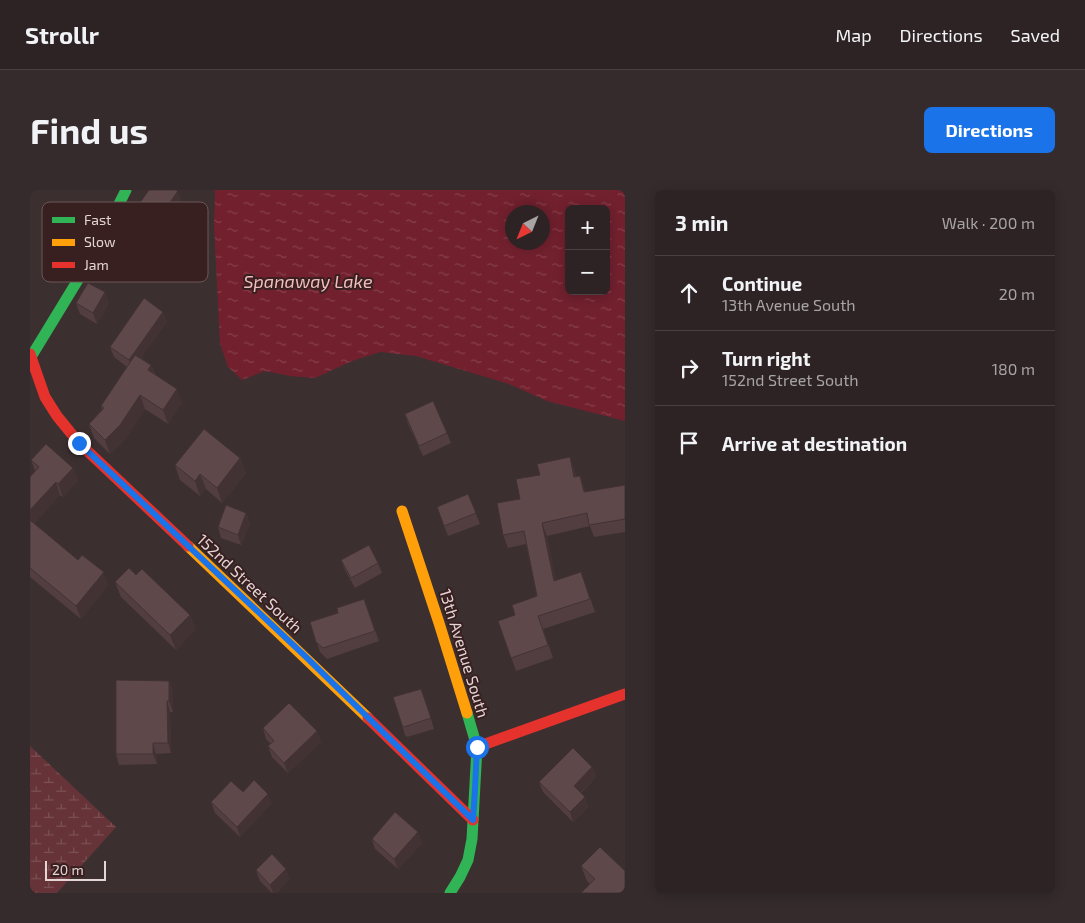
<!DOCTYPE html>
<html lang="en">
<head>
<meta charset="utf-8">
<style>
  body { margin:0; font-family:"Exo 2",sans-serif; background:#352b2c; color:#f1f3f6 }
  .controls { position:absolute; right:15px; top:15px; display:grid; overflow:hidden; border-radius:8px; box-shadow:0 2px 12px #0003 }
  .controls button { width:45px; height:45px; display:grid; place-items:center; padding:0; border:0; border-bottom:1px solid #484041; background:#2d2324; color:#f1f3f6; font:25px sans-serif }
  .compass { position:absolute; left:475px; top:15px; width:45px; height:45px; border-radius:50%; background:#2d2324; box-shadow:0 2px 12px #0003; rotate:223deg }
  .scale { position:absolute; left:15px; bottom:12px; width:61px; box-sizing:border-box; padding-left:5px; border:2px solid #e5d5d5; border-top:0; font-size:14px; line-height:18px; white-space:nowrap; color:#e5d5d5; -webkit-text-stroke:4px #382021; paint-order:stroke }
  .stop { position:absolute; width:15px; height:15px; margin:-11px; border:4px solid #1a73e8; border-radius:50%; background:#fff }
  .stop.end { background:#1a73e8; border-color:#fff; box-shadow:0 1px 5px #0008 }
  .list { margin:0; padding:0; list-style:none }
  h2 { display:flex; justify-content:space-between; align-items:center; height:65px; margin:0; padding:0 20px; font-size:21px }
  h2 small { font-size:16px; font-weight:400; color:#a7a4a6 }
  .list li { display:grid; grid-template-columns:32px 1fr auto; gap:15px; align-items:center; box-sizing:border-box; height:75px; padding:0 20px; border-top:1px solid #484041 }
  .list b { display:block; font-size:19px; white-space:nowrap }
  .list p { margin:0; font-size:16px; white-space:nowrap; color:#a7a4a6 }
  .list em { font-size:16px; font-style:normal; color:#a7a4a6 }
  .icon { flex:none; width:28px; height:28px; fill:none; stroke:currentColor; stroke-width:2; stroke-linecap:round; stroke-linejoin:round }
  .map { position:relative; flex:none; width:595px; height:703px; overflow:hidden; border-radius:8px }
  header { display:flex; align-items:center; gap:30px; box-sizing:border-box; height:70px; padding:0 25px; background:#2d2324; border-bottom:1px solid #484041 }
  header strong { font-size:24px }
  nav { display:flex; gap:28px; margin-inline-start:auto; font-size:18px }
  .intro { display:flex; align-items:center; justify-content:space-between; box-sizing:border-box; height:120px; padding:0 30px }
  h1 { margin:0; font-size:35px }
  .button { padding:12px 22px; border-radius:8px; background:#1a73e8; color:#fff; font-size:18px; font-weight:700 }
  main { display:flex; gap:30px; padding:0 30px }
  aside { flex:1; background:#2d2324; border-radius:8px; box-shadow:0 2px 12px #0003 }
  .map>svg:first-child { display:block }
  .wetland { fill:url(#wetland-marsh) }
  .water { fill:url(#water-ripples); fill-rule:evenodd }
  .lines { fill:none; stroke-linecap:round; stroke-linejoin:round }
  .fast { stroke:#30b455; stroke-width:11 }
  .slow { stroke:#ff9f0a; stroke-width:11 }
  .jam { stroke:#e5322d; stroke-width:11 }
  .wall { fill:#523e40 }
  .shaded-wall { fill:#423234 }
  .building { fill:#5f484a; stroke:#423234 }
  .route { stroke:#1a73e8; stroke-width:6 }
  .labels { text-anchor:middle; dominant-baseline:central; stroke-width:4; stroke-linejoin:round; paint-order:stroke }
  .street-label { font-size:16px; fill:#e5d5d5; stroke:#382021 }
  .water-label { font-size:18px; font-style:italic; fill:#f2bdbf; stroke:#382021 }
  .key { fill:#382021; stroke:#6c5657; stroke-width:1 }
  .key-label { font-size:14px; fill:#e5d5d5 }
</style>
</head>
<body>
<header>
<strong>Strollr</strong>
<nav><a>Map</a><a>Directions</a><a>Saved</a></nav>
</header>
<div class="intro"><h1>Find us</h1><a class="button">Directions</a></div>
<main>
<div class="map">
<svg width="595" height="703" viewBox="0 0 595 703">
  <defs>
    <pattern id="wetland-marsh" width="20" height="14" patternUnits="userSpaceOnUse" patternTransform="scale(1.25)"><rect width="20" height="14" fill="#653338"/><path d="M1 5h8M5 5V1M11 12h8M15 12V8" fill="none" stroke="#7b5054"/></pattern>
    <pattern id="water-ripples" width="26" height="14" patternUnits="userSpaceOnUse" patternTransform="scale(1.25)"><rect width="26" height="14" fill="#72202e"/><path d="M2 4q2-2 4 0t4 0M15 11q2-2 4 0t4 0" fill="none" stroke="#86404b"/></pattern>
  </defs>
  <rect width="100%" height="100%" fill="#3c2f30"/>
  <path class="wetland" d="M 0,556 L 86,637 L 27,703 L 0,703 Z"/>
  <path class="water" d="M 185,0 L 595,0 L 595,231 L 517,211 L 479,194 L 386,166 L 350,162 L 322,171 L 285,188 L 260,186 L 235,181 L 212,190 L 198,177 L 190,153 L 184,35 ZM 539,19 L 576,19 L 576,101 L 539,101 ZM 482,22 L 512,22 L 512,52 L 482,52 Z"/>
  <g class="lines">
    <path class="fast" d="M 1,167 L 65,62 L 96,0
      M 420,703 L 430,687 L 438,670 L 442,649 L 447,557 L 437,523"/>
    <path class="slow" d="M 372,321 L 409,433 L 437,523
      M 158,356 L 338,528"/>
    <path class="jam" d="M 0,164 L 15,207 L 27,226 L 49,253 L 158,356
      M 338,528 L 443,630
      M 447,557 L 595,504"/>
  </g>
  <path class="wall" d="M 152,12 L 137,33 L 146,39 L 150,50 L 133,76 L 117,66 L 113,56 L 127,34 L 113,24 L 109,14 Z
    M 75,102 L 79,113 L 67,134 L 50,124 L 46,113 Z
    M 133,122 L 137,132 L 111,168 L 121,175 L 125,184 L 152,213 L 138,234 L 115,219 L 95,249 L 80,264 L 64,248 L 59,234 L 72,220 L 71,216 L 97,177 L 84,167 L 80,157 Z
    M 375,224 L 417,243 L 421,253 L 393,266 L 378,234 Z
    M 540,267 L 546,286 L 550,286 L 556,302 L 595,295 L 595,342 L 564,347 L 560,336 L 517,346 L 526,391 L 551,382 L 565,422 L 513,439 L 523,468 L 486,481 L 468,431 L 485,425 L 507,406 L 496,354 L 478,358 L 473,345 L 490,309 L 510,285 Z
    M 210,268 L 216,283 L 192,313 L 176,299 L 170,306 L 150,290 L 145,275 Z
    M 1,270 L 43,278 L 48,291 L 33,307 L 30,305 L 4,334 L 78,395 L 51,429 L 0,387 L 0,287 L 5,281 Z
    M 438,304 L 450,334 L 418,346 L 407,317 Z
    M 216,323 L 220,333 L 211,355 L 191,348 L 188,337 Z
    M 311,370 L 348,373 L 352,383 L 325,398 L 315,380 Z
    M 106,385 L 160,425 L 165,440 L 146,460 L 91,407 L 85,392 Z
    M 334,409 L 349,451 L 297,469 L 290,462 L 280,432 L 308,423 Z
    M 139,491 L 143,501 L 143,522 L 140,522 L 141,563 L 126,564 L 127,574 L 89,575 L 86,564 Z
    M 395,509 L 404,539 L 377,547 L 375,545 L 372,535 Z
    M 233,538 L 287,541 L 291,552 L 258,583 L 242,567 L 238,556 L 241,554 L 236,549 Z
    M 562,577 L 566,587 L 551,603 L 555,607 L 558,617 L 543,632 L 513,602 L 509,592 Z
    M 213,602 L 238,604 L 241,614 L 210,647 L 185,623 L 181,612 Z
    M 388,642 L 392,653 L 368,679 L 345,659 L 342,649 Z
    M 551,676 L 595,681 L 560,694 L 557,691 Z
    M 226,680 L 260,689 L 246,703 L 242,703 L 230,691 Z"/>
  <path class="shaded-wall" d="M 148,1 L 152,12 L 132,39 L 129,28 Z
    M 146,39 L 150,50 L 133,76 L 129,66 Z
    M 75,102 L 79,113 L 67,134 L 63,123 Z
    M 133,122 L 137,132 L 103,180 L 99,170 Z
    M 121,175 L 126,189 L 118,180 Z
    M 147,199 L 152,213 L 138,234 L 133,220 Z
    M 110,205 L 115,219 L 95,249 L 80,264 L 75,250 Z
    M 540,267 L 544,280 L 549,300 L 544,287 Z
    M 210,268 L 216,283 L 192,313 L 187,298 Z
    M 43,278 L 48,291 L 33,307 L 28,294 Z
    M 170,284 L 176,299 L 170,306 L 165,291 Z
    M 550,286 L 555,298 L 559,315 L 554,302 Z
    M 26,292 L 30,305 L 0,339 L 0,320 Z
    M 216,323 L 220,333 L 211,355 L 208,345 Z
    M 512,333 L 517,346 L 529,404 L 524,391 Z
    M 74,382 L 78,395 L 51,429 L 46,416 Z
    M 160,425 L 165,440 L 146,460 L 140,445 Z
    M 139,491 L 143,501 L 143,522 L 139,511 Z
    M 137,511 L 140,522 L 141,563 L 138,553 Z
    M 287,541 L 291,552 L 258,583 L 254,573 Z
    M 123,553 L 126,564 L 127,574 L 123,564 Z
    M 562,577 L 566,587 L 547,606 L 544,596 Z
    M 238,604 L 241,614 L 210,647 L 207,637 Z
    M 555,607 L 558,617 L 543,632 L 540,622 Z
    M 388,642 L 392,653 L 368,679 L 364,669 Z
    M 256,679 L 260,689 L 246,703 L 243,703 L 240,695 Z"/>
  <path class="building" d="M 119,0 L 146,0 L 148,1 L 129,28 L 109,14 Z
    M 58,93 L 75,102 L 63,123 L 46,113 Z
    M 114,108 L 133,122 L 99,170 L 80,157 Z
    M 105,165 L 121,175 L 118,180 L 147,199 L 133,220 L 110,205 L 90,235 L 75,250 L 59,234 L 74,218 L 71,216 Z
    M 403,211 L 417,243 L 389,256 L 375,224 Z
    M 174,239 L 210,268 L 187,298 L 170,284 L 165,291 L 145,275 Z
    M 16,254 L 43,278 L 28,294 L 26,292 L 0,320 L 0,287 L 9,277 L 1,270 Z
    M 540,267 L 544,287 L 550,286 L 554,302 L 595,295 L 595,329 L 559,335 L 557,323 L 512,333 L 524,391 L 551,382 L 560,409 L 508,426 L 518,455 L 481,468 L 468,431 L 485,425 L 482,415 L 507,406 L 494,341 L 473,345 L 467,313 L 490,309 L 486,289 L 510,285 L 507,274 Z
    M 438,304 L 446,323 L 414,336 L 407,317 Z
    M 196,315 L 216,323 L 208,345 L 188,337 Z
    M 0,330 L 48,370 L 52,365 L 74,382 L 46,416 L 0,378 Z
    M 339,355 L 348,373 L 321,388 L 311,370 Z
    M 99,378 L 106,385 L 112,379 L 160,425 L 140,445 L 85,392 Z
    M 334,409 L 345,441 L 293,458 L 286,452 L 280,432 L 308,423 L 307,418 Z
    M 86,490 L 139,491 L 139,511 L 137,511 L 138,553 L 123,553 L 123,564 L 86,564 Z
    M 391,499 L 401,528 L 374,537 L 372,535 L 363,507 Z
    M 259,513 L 287,541 L 254,573 L 238,556 L 244,551 L 233,538 Z
    M 543,558 L 562,577 L 544,596 L 555,607 L 540,622 L 509,592 Z
    M 224,590 L 238,604 L 207,637 L 181,612 L 201,591 L 213,602 Z
    M 365,622 L 388,642 L 364,669 L 342,649 Z
    M 570,657 L 595,681 L 595,702 L 594,703 L 551,703 L 565,689 L 551,676 Z
    M 242,664 L 256,679 L 240,695 L 226,680 Z"/>
  <g class="lines">
    <path class="route" d="M 49,253 L 276,467 L 443,630 L 445,599 L 447,557"/>
  </g>
  <g class="labels">
    <g class="street-label">
      <text transform="translate(220 393) rotate(43)">152nd Street South</text>
      <text transform="translate(435 463) rotate(73)">13th Avenue South</text>
    </g>
    <g class="water-label">
      <text x="278" y="91">Spanaway Lake</text>
    </g>
  </g>
  <rect x="12" y="12" width="166" height="80" rx="8" class="key"/>
  <rect x="22" y="27" width="23" height="6" fill="#30b455"/>
  <rect x="22" y="49" width="23" height="7" fill="#ff9f0a"/>
  <rect x="22" y="72" width="23" height="6" fill="#e5322d"/>
  <g class="key-label">
    <text x="54" y="35">Fast</text>
    <text x="54" y="57">Slow</text>
    <text x="54" y="80">Jam</text>
  </g>
</svg>
<div class="controls">
<button>+</button>
<button>−</button>
</div>
<svg class="compass" viewBox="-18 -18 36 36"><path d="M0-13l5 13h-10z" fill="#e53935"/><path d="M0 13l5-13h-10z" fill="#a7a4a6"/></svg>
<div class="scale">20 m</div>
<div class="stop" style="left:447px;top:557px"></div>
<div class="stop end" style="left:49px;top:253px"></div>
</div>
<aside>
<h2>3 min<small>Walk · 200 m</small></h2>
<ul class="list">
<li><svg class="icon" aria-label="ahead" viewBox="0 0 24 24"><path d="M12 20V5M6 11l6-6 6 6"/></svg><div><b>Continue</b><p>13th Avenue South</p></div><em>20 m</em></li>
<li><svg class="icon" aria-label="right" viewBox="0 0 24 24"><path d="M7 20v-9h11M14 6l5 5-5 5"/></svg><div><b>Turn right</b><p>152nd Street South</p></div><em>180 m</em></li>
<li><svg class="icon" aria-label="arrive" viewBox="0 0 24 24"><path d="M6 21V4h12l-3 4 3 4H6"/></svg><div><b>Arrive at destination</b></div></li>
</ul>
</aside>
</main>
</body>
</html>
